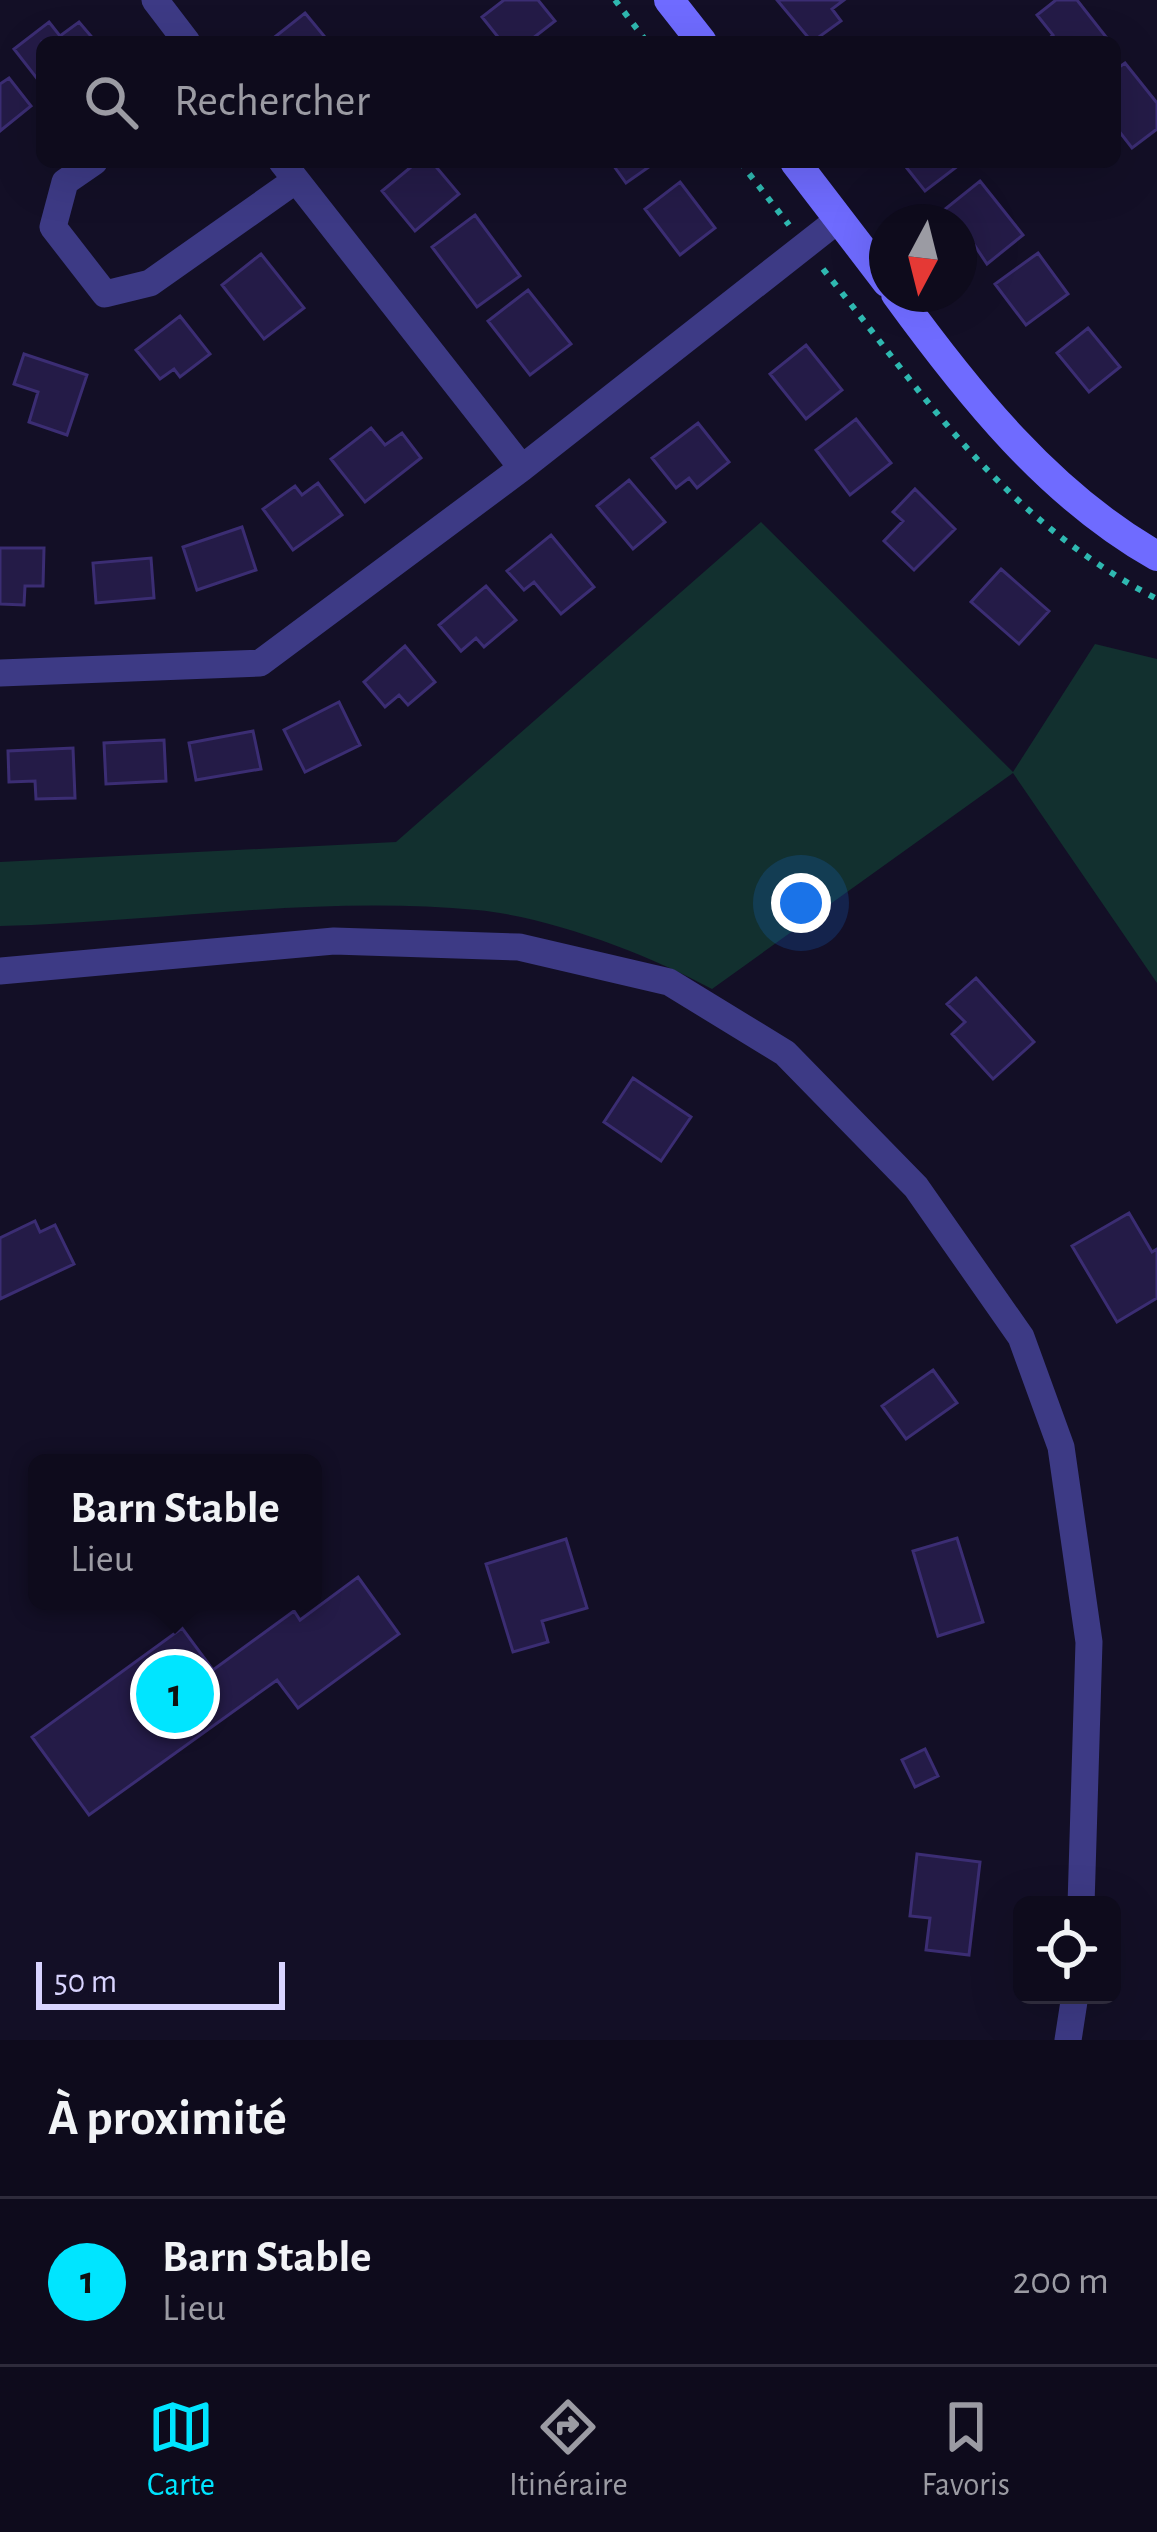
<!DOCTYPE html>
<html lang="fr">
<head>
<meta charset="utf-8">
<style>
  body { margin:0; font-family:"Alegreya Sans",sans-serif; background:#171425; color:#f1f3f6 }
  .controls { position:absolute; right:36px; bottom:36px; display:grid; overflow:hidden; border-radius:18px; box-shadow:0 12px 48px #0002 }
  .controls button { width:108px; height:108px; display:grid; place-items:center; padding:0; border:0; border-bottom:3px solid #2e2b3b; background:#0e0b1c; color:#f1f3f6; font:60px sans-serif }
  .compass { position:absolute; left:869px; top:204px; width:108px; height:108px; border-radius:50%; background:#0e0b1c; box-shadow:0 12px 48px #0002; rotate:187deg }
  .scale { position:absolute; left:36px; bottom:30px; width:249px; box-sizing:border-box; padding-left:12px; border:6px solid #d9d4ff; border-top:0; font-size:33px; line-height:42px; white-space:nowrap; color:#d9d4ff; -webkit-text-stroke:9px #130f26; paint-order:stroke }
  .you { position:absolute; left:801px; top:903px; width:42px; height:42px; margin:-30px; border:9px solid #fff; border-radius:50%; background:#1a73e8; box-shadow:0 0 0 18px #1a73e833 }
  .badge { display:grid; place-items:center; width:78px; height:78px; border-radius:50%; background:#00e5ff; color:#111; font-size:39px; font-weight:700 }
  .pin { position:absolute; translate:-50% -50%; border:6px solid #fff; box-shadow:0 3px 12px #0006 }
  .popup { position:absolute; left:28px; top:1454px; width:294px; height:156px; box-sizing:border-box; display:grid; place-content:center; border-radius:18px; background:#0e0b1c; filter:drop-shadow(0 3px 9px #0005); font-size:39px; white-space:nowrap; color:#9b9ba3 }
  .popup b { font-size:45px; color:#f1f3f6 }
  .popup::after { content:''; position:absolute; left:50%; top:100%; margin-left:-24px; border:24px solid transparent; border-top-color:#0e0b1c }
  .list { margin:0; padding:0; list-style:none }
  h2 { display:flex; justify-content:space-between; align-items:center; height:156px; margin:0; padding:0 48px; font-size:51px }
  h2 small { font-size:39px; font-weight:400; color:#9b9ba3 }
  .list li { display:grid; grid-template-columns:78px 1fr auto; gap:36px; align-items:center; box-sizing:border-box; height:168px; padding:0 48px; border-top:3px solid #2e2b3b }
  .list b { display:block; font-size:45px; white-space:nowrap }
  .list p { margin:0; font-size:39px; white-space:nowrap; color:#9b9ba3 }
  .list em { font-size:39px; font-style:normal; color:#9b9ba3 }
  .icon { flex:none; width:66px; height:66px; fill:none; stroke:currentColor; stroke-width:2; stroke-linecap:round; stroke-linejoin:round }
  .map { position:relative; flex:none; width:1157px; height:2040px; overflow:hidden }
  .search { position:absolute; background:#0e0b1c; box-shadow:0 12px 48px #0002; left:36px; right:36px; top:36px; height:132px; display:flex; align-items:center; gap:30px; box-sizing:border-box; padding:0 42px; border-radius:18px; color:#9b9ba3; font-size:45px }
  .sheet { height:324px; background:#0e0b1c }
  nav { display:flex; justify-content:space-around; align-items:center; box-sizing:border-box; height:168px; border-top:3px solid #2e2b3b; background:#0e0b1c; font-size:33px; color:#9b9ba3 }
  nav a { display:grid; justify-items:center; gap:6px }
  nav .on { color:#00e5ff }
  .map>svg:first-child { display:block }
  .green { fill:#12302f }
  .building { fill:#241b47; stroke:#3b2d73; stroke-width:3 }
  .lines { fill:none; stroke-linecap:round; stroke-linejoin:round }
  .path { stroke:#2fb8b0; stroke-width:6; stroke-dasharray:6 9; stroke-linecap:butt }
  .street { stroke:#3d3a85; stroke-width:27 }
  .secondary { stroke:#6f6bff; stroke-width:30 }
</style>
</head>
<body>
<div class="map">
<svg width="1157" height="2040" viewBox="0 0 1157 2040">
  <rect width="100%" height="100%" fill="#130f26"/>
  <path class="green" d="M 761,522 L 1013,772 L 1095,644 L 1157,659 L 1157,983 L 1013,773 L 712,989 C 648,954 550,917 477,910 C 320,895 158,922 0,926 L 0,862 L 396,842 Z"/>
  <path class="building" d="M 504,0 L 538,0 L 555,21 L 528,42 L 502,42 L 482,17 Z
    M 777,0 L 844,0 L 832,9 L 841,21 L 812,42 Z
    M 1056,0 L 1077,0 L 1110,42 L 1045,42 L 1053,35 L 1037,15 Z
    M 305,13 L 329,42 L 272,42 L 271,40 Z
    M 49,22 L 60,36 L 79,22 L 96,42 L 42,42 L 42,85 L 14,49 Z
    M 1125,63 L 1157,103 L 1157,129 L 1132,148 L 1115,126 L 1115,70 Z
    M 9,78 L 31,106 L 0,131 L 0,84 Z
    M 417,162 L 432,162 L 459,194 L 415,231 L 382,191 Z
    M 611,162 L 656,162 L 626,183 Z
    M 902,162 L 963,162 L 925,191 Z
    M 980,181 L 1023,235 L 987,264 L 959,222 L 944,210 Z
    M 680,182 L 715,228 L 680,255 L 645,209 Z
    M 475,215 L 520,276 L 477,307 L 432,247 Z
    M 1038,253 L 1068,294 L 1026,325 L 995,284 Z
    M 261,254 L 304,308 L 264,339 L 222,285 Z
    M 528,290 L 571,344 L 530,375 L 488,321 Z
    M 180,316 L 210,354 L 180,377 L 174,369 L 160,379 L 136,350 Z
    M 1088,328 L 1120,367 L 1089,392 L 1057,353 Z
    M 806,345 L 842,390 L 806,419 L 770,374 Z
    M 24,354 L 87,375 L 67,435 L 29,422 L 38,392 L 14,384 Z
    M 856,419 L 891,463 L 850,495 L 816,450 Z
    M 698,423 L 729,462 L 697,488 L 689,478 L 676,488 L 652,458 Z
    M 371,428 L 385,445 L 402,433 L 421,458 L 365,502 L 331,459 Z
    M 629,480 L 665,522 L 633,549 L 597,506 Z
    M 318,483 L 342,515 L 293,550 L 263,509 L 295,486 L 302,495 Z
    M 915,489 L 955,529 L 914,570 L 884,541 L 903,521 L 893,512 Z
    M 242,527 L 256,570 L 197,590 L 183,547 Z
    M 551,535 L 594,587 L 561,614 L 534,582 L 524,590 L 507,571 Z
    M 0,548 L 44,548 L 43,586 L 25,586 L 24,605 L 0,604 Z
    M 151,558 L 154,598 L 96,603 L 93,563 Z
    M 1001,569 L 1049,611 L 1019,644 L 971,602 Z
    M 486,586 L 516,620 L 484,647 L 476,638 L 461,651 L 439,625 Z
    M 405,646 L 435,682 L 408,705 L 399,695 L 385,707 L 364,682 Z
    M 339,702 L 360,745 L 305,772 L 284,730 Z
    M 253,731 L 261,769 L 196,780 L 189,743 Z
    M 164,740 L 166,781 L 106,784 L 104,743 Z
    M 73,748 L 75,798 L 36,799 L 35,781 L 9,782 L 8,751 Z
    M 976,978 L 1034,1042 L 993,1079 L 952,1034 L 965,1022 L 947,1004 Z
    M 633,1078 L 691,1117 L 661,1161 L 604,1122 Z
    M 1129,1213 L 1152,1252 L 1157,1249 L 1157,1298 L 1117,1322 L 1072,1246 Z
    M 35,1221 L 40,1232 L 55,1225 L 74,1264 L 0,1299 L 0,1238 Z
    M 933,1370 L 957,1403 L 906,1439 L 882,1406 Z
    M 957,1538 L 983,1622 L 938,1636 L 913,1551 Z
    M 566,1539 L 587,1608 L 542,1621 L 548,1642 L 513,1652 L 486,1564 Z
    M 358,1577 L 399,1634 L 298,1708 L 277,1680 L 89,1815 L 32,1737 L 182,1628 L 213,1670 L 294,1611 L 300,1620 Z
    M 925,1749 L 938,1776 L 915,1787 L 902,1760 Z
    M 917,1854 L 980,1862 L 969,1955 L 926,1950 L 930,1918 L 910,1916 Z"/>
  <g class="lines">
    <path class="path" d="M 615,0 L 647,42
      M 740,162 L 789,225
      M 823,269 C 928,400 1002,518 1157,599"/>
    <path class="street" d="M 155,0 L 187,42
      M 94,162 L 65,182 L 53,227 L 105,294 L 150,283 L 296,180
      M 282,162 L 522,468
      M 0,673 L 260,663 L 522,468 L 839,219
      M 0,971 L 334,941 L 519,947 L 669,982 L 785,1053 L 916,1187 L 1021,1337 L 1061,1447 L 1089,1642 L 1081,1905
      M 1068,2040 L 1075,1995"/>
    <path class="secondary" d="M 669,0 L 702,42
      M 795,162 L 887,282
      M 896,294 C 968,393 1049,495 1157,556"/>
  </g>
</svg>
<div class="controls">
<button><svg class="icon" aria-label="locate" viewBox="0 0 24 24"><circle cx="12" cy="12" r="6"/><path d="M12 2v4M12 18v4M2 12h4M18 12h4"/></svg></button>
</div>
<svg class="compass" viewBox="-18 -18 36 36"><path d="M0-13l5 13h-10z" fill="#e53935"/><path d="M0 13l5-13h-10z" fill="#9b9ba3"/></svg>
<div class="scale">50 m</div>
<div class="you"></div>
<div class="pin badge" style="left:175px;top:1694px">1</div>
<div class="popup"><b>Barn Stable</b>Lieu</div>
<div class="search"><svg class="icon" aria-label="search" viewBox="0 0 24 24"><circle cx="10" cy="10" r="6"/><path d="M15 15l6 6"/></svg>Rechercher</div>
</div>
<section class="sheet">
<h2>À proximité<small></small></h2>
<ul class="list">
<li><span class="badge">1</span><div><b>Barn Stable</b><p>Lieu</p></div><em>200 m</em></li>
</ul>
</section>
<nav>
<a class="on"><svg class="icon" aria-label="map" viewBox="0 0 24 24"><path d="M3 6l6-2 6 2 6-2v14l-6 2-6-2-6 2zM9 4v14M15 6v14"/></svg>Carte</a>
<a><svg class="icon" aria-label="directions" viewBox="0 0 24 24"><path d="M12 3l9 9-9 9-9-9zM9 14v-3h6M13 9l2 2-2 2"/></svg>Itinéraire</a>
<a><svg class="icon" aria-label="saved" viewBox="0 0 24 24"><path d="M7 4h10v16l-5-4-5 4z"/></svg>Favoris</a>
</nav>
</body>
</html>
